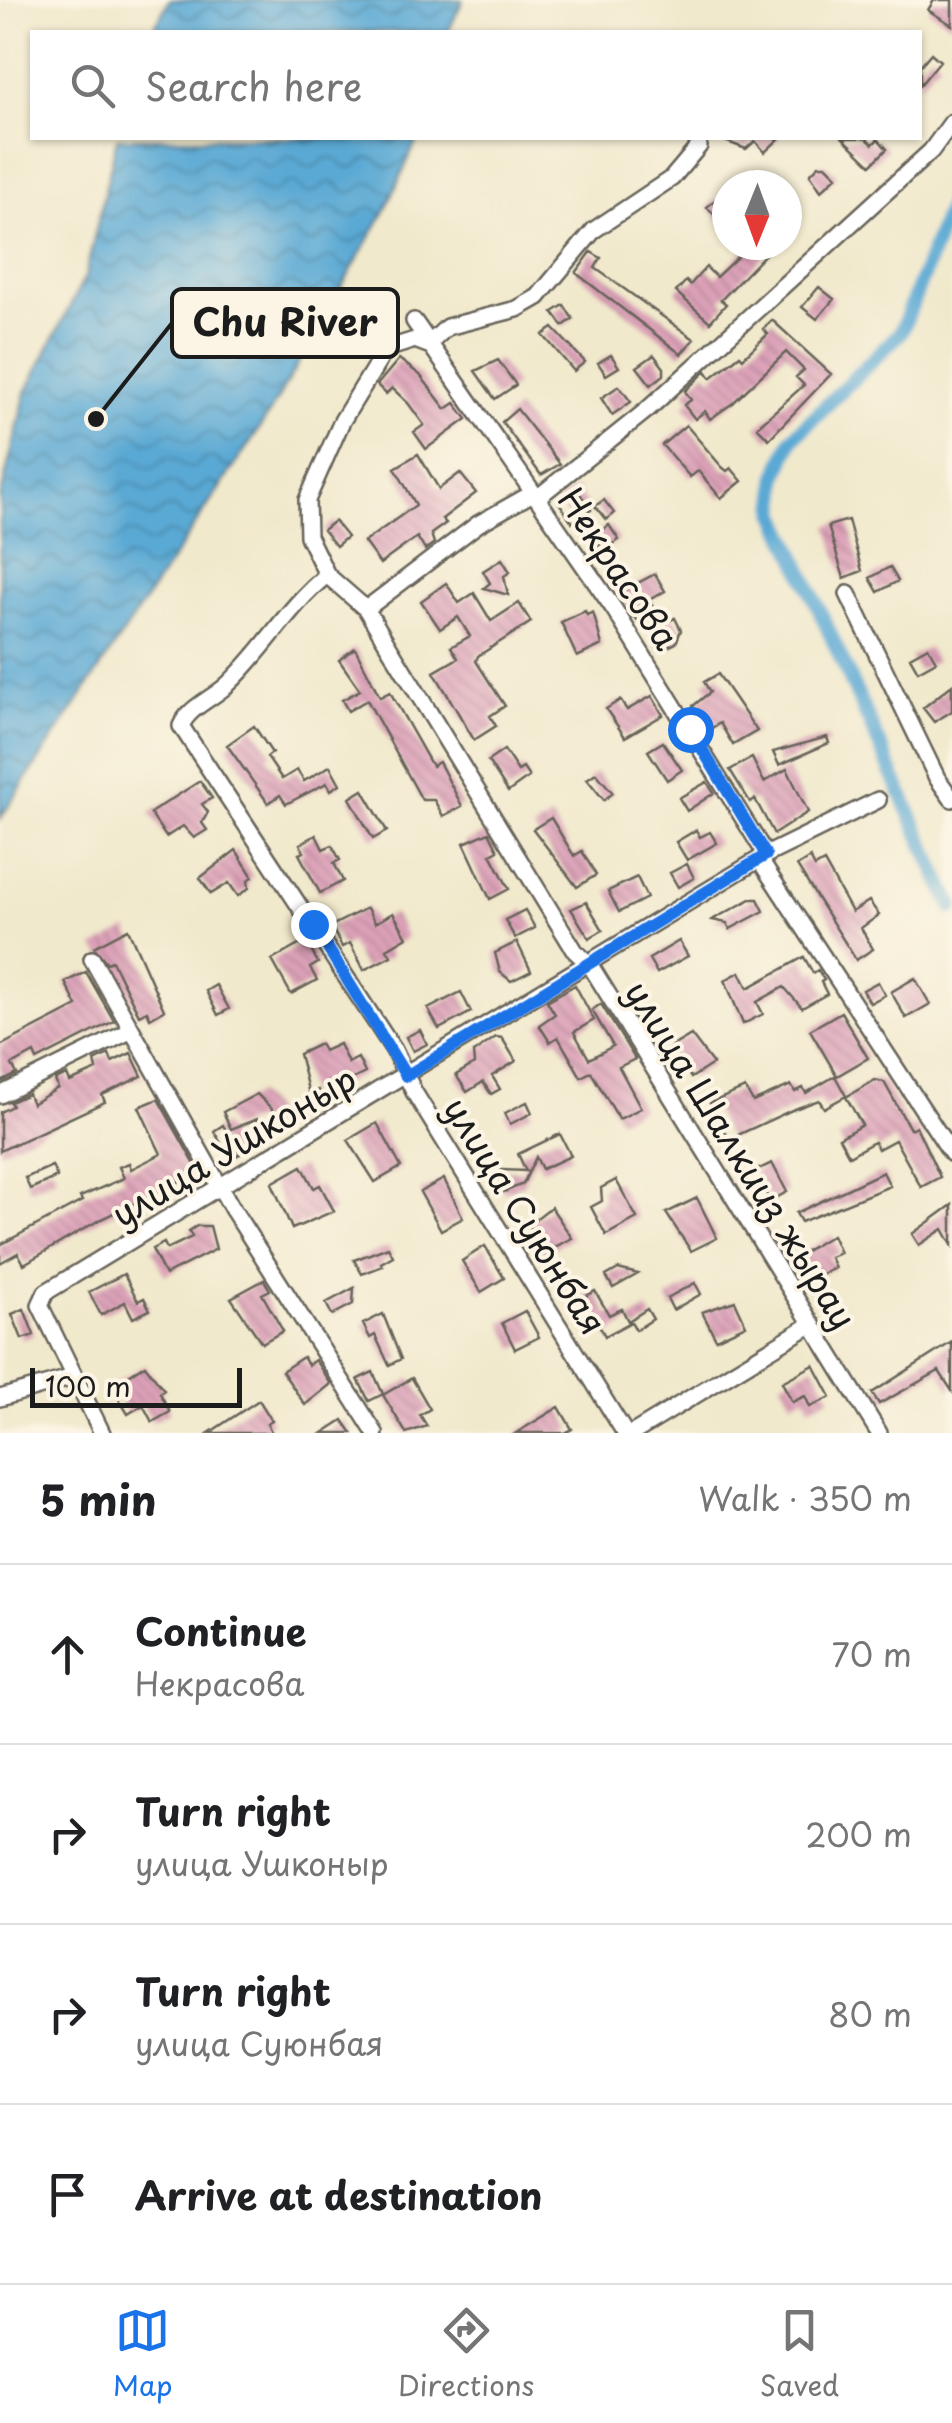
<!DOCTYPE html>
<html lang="en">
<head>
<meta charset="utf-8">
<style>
  body { margin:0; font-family:"Playpen Sans",sans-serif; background:#f2f2f2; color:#202124 }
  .compass { position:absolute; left:712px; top:170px; width:90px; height:90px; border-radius:50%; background:#fff; box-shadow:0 2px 8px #0004; rotate:181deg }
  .scale { position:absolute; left:30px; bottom:25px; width:212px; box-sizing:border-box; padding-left:10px; border:5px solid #1c1c1c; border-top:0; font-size:28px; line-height:35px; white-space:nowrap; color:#1c1c1c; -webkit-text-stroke:8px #fcf5e5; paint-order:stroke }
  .stop { position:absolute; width:30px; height:30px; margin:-22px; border:8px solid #1a73e8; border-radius:50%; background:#fff }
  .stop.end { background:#1a73e8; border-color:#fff; box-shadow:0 2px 10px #0008 }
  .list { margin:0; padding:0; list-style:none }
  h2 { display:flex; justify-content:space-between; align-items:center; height:130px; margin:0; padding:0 40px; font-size:42px }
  h2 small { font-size:32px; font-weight:400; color:#757577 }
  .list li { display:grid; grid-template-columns:65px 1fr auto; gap:30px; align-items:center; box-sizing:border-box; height:180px; padding:0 40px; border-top:2px solid #e0e0e0 }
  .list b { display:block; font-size:38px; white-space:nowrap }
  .list p { margin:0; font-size:32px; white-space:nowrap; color:#757577 }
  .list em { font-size:32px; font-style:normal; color:#757577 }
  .icon { flex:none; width:55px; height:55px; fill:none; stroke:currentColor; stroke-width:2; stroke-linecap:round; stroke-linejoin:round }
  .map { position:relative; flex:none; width:952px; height:1433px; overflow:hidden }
  .search { position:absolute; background:#fff; box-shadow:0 2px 8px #0004; left:30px; right:30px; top:30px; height:110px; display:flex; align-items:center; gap:25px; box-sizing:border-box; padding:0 35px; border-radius:0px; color:#757577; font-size:38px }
  .sheet { height:850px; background:#fff }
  nav { display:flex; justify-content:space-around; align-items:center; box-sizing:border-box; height:140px; border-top:2px solid #e0e0e0; background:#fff; font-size:28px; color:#757577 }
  nav a { display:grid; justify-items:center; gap:5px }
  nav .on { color:#1a73e8 }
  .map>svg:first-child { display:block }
  .water { fill:url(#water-waves); stroke:#3b6278; stroke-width:2.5 }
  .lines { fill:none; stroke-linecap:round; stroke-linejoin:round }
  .canal { stroke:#5aa9d4; stroke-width:15 }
  .building { fill:url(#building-back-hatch) }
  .minor-casing { stroke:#67645a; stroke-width:20 }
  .minor { stroke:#fff; stroke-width:15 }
  .route { stroke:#1a73e8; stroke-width:12 }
  .labels { text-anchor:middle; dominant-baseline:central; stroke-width:8; stroke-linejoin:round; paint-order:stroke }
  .street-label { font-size:35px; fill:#1c1c1c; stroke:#fcf5e5 }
  .leader { fill:none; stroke:#1c1c1c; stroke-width:4 }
  .callout-dot { fill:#1c1c1c; stroke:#fcf5e5; stroke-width:4 }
  .callout { fill:#fcf5e5; stroke:#1c1c1c; stroke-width:4 }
  .callout-label { font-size:38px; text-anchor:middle; font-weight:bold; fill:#1c1c1c }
</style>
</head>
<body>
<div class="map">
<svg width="952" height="1433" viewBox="0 0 952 1433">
  <defs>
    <pattern id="water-waves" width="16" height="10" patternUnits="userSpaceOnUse" patternTransform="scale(2.5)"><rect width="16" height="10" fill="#5aa9d4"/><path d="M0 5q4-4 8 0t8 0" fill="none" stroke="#4a89ab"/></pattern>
    <pattern id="building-back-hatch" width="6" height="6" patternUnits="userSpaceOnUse" patternTransform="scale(2.5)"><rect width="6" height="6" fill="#dca1b8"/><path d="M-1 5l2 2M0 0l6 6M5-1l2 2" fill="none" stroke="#bc8a9e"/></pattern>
  </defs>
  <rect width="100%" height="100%" fill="#fcf5e5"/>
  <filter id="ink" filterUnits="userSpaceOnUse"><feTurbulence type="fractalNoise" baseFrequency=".01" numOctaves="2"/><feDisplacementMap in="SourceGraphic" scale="20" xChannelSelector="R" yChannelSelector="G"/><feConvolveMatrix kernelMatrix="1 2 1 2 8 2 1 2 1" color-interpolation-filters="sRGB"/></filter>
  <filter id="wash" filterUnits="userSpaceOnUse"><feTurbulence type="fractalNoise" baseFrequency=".0048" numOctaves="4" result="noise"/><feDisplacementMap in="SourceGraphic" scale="40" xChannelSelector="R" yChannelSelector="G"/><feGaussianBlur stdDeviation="2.25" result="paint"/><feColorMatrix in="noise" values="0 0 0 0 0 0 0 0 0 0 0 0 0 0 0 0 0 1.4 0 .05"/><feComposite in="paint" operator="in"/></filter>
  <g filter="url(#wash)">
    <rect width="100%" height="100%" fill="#f1e9cc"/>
    <path class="water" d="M 169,0 L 463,0 L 448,32 L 152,32 Z
      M 117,138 L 418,138 L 385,211 L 270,412 L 0,819 L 0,499 L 26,392 L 85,277 Z"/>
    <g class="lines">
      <path class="canal" d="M 952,199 L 901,332 L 792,439 L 777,477 L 777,515 L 952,907"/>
    </g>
    <g id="blocks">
      <path class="building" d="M 934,0 L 952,0 L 952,25 L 928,10 Z
        M 931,53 L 940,61 L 920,85 L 920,66 Z
        M 717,138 L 780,138 L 765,152 L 755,141 L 746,149 Z
        M 843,138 L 866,138 L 873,144 L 878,139 L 887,149 L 871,165 Z
        M 819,165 L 826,165 L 837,176 L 821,191 L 810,174 Z
        M 715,200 L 727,212 L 727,228 L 707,207 Z
        M 750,245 L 774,245 L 721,300 L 726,304 L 710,322 L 676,292 L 686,281 L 690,285 L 706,267 L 716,277 Z
        M 591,252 L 601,258 L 595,268 L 694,339 L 681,354 L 576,273 Z
        M 819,287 L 834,299 L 817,319 L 802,307 Z
        M 564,305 L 573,319 L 563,326 L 553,312 Z
        M 772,320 L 831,374 L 769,439 L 757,427 L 804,385 L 796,377 L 804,370 L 786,352 L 733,403 L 710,419 L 705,411 L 695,419 L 684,405 L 691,400 L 685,391 L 706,371 L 711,378 L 740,355 L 743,358 L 768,334 L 763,329 Z
        M 553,328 L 585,362 L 574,371 L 543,335 Z
        M 611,355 L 619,367 L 606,375 L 598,363 Z
        M 654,355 L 664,368 L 664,375 L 651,385 L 637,367 Z
        M 399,359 L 420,375 L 446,409 L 455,403 L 467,419 L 426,449 L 414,432 L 424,425 L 408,403 L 392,388 L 386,394 L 377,385 Z
        M 498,360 L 516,385 L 495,399 L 475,371 Z
        M 619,386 L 631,402 L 612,415 L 601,398 Z
        M 517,409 L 560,464 L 541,475 L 502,422 Z
        M 686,425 L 722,467 L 727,471 L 731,468 L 742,481 L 721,498 L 698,471 L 690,477 L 662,445 Z
        M 418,454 L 439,489 L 460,473 L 476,493 L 442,519 L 446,523 L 431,534 L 434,543 L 425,550 L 417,537 L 380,564 L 364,542 L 416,505 L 395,468 Z
        M 576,488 L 591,510 L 572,522 L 558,501 Z
        M 604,500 L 614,513 L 606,520 L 595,506 Z
        M 848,520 L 862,571 L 844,578 L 828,526 Z
        M 334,521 L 347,537 L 336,546 L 323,530 Z
        M 609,525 L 619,540 L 607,548 L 603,542 L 598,546 L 592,537 Z
        M 502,559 L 510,572 L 504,576 L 508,595 L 484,588 L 490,583 L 483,571 Z
        M 890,567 L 898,581 L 878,592 L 870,578 Z
        M 655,574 L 665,591 L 649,600 L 654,609 L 637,620 L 619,593 Z
        M 446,583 L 459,603 L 474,593 L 491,621 L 519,603 L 531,622 L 478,656 L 476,661 L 505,706 L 490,716 L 496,726 L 474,740 L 434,672 L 458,658 L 451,647 L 470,636 L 458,617 L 440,629 L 421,601 Z
        M 585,611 L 587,615 L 593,612 L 602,645 L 577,657 L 561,622 Z
        M 675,618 L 681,630 L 676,643 L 659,651 L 653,638 L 668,631 L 666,622 Z
        M 928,647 L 936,661 L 918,671 L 910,657 Z
        M 355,648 L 380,697 L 390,692 L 432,766 L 439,762 L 462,806 L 443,816 L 434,800 L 422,800 L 367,700 L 348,711 L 342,700 L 360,690 L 339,660 Z
        M 718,674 L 757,731 L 733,745 L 720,723 L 707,731 L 693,706 L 710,692 L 704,682 Z
        M 952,685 L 952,711 L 934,722 L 923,708 Z
        M 652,696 L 663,715 L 625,737 L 606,709 L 620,700 L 627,710 Z
        M 254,726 L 272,753 L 267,757 L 282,779 L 297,770 L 304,781 L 330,766 L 340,784 L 331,790 L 327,783 L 286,804 L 280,795 L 268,803 L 227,745 Z
        M 827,737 L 829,743 L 779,765 L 773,752 Z
        M 663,742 L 682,770 L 667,780 L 648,751 Z
        M 504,750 L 518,771 L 523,768 L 529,777 L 508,792 L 488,761 Z
        M 752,758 L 764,782 L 787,769 L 808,812 L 774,834 L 755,799 L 750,802 L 730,770 Z
        M 596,773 L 613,793 L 604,800 L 587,779 Z
        M 200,781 L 212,798 L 202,804 L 208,812 L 202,823 L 207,830 L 194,838 L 183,826 L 166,837 L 150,813 Z
        M 707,782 L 714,793 L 687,811 L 679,798 Z
        M 363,790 L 387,831 L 373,839 L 350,798 Z
        M 551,818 L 574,856 L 582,851 L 596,875 L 577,887 L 533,829 Z
        M 696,830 L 700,837 L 710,832 L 717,843 L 687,860 L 676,842 Z
        M 489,832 L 498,850 L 491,854 L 509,889 L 490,899 L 464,843 Z
        M 316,835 L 323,849 L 332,845 L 340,860 L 334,863 L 343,881 L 320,893 L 299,854 L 304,852 L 300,844 Z
        M 236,850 L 253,877 L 248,880 L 249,888 L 238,896 L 229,883 L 211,894 L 200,878 Z
        M 810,858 L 815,867 L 824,862 L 852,912 L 869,901 L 879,915 L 861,928 L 873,949 L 856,960 L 797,866 Z
        M 687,864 L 694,878 L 678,887 L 670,873 Z
        M 637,877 L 647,898 L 619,912 L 608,891 Z
        M 751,899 L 758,899 L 764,911 L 730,929 L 727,923 L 712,920 Z
        M 586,902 L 603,930 L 589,938 L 571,909 Z
        M 367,908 L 375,923 L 393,913 L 407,937 L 387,949 L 391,956 L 364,970 L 350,943 L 342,947 L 331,926 Z
        M 525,910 L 535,928 L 515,938 L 505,920 Z
        M 128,929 L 164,1010 L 150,1018 L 147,1011 L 139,1015 L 112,961 L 107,963 L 94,947 Z
        M 306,941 L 318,963 L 310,968 L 317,980 L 291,994 L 272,960 Z
        M 679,941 L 688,956 L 657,973 L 649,959 Z
        M 517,942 L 531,971 L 511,981 L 500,972 L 495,953 Z
        M 804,957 L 813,973 L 818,970 L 824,980 L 821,982 L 827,994 L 802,1008 L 784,987 L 757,1002 L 763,1014 L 743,1024 L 725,980 L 740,972 L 748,988 Z
        M 86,972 L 114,1021 L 37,1060 L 34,1053 L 12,1065 L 17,1074 L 1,1082 L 0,1046 L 77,1006 L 65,982 Z
        M 915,978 L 930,1004 L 906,1018 L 891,992 Z
        M 878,982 L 885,995 L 870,1003 L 863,990 Z
        M 216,985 L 229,1009 L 218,1015 L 206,991 Z
        M 575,985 L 594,1020 L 574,1032 L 589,1059 L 613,1046 L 592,1010 L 601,1004 L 635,1059 L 619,1067 L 641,1108 L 619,1119 L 591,1072 L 581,1077 L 558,1037 L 550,1042 L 539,1025 L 555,1014 L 547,1001 Z
        M 461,992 L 471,1012 L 439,1029 L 428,1009 Z
        M 841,1012 L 868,1058 L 837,1076 L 810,1030 Z
        M 420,1030 L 427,1044 L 413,1051 L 406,1037 Z
        M 691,1035 L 713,1064 L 691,1078 L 671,1047 Z
        M 496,1037 L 502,1038 L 516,1061 L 492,1076 L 500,1089 L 491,1094 L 483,1082 L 467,1092 L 456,1075 L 474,1064 L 473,1053 Z
        M 320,1044 L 324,1051 L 339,1044 L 348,1063 L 358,1058 L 365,1073 L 320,1095 L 318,1090 L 309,1094 L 299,1054 Z
        M 131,1053 L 142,1076 L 102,1095 L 105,1102 L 0,1151 L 0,1112 L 12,1106 L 10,1102 L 28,1094 L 32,1104 L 58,1088 L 55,1080 L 67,1075 L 70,1082 L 97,1070 L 95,1061 L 109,1054 L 112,1062 Z
        M 835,1076 L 846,1096 L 824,1108 L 819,1100 L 792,1110 L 729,1139 L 710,1103 L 745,1088 L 753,1102 L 791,1085 L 795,1092 L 803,1088 L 806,1093 Z
        M 875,1080 L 884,1082 L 910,1129 L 916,1126 L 940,1177 L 921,1187 L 895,1140 L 878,1149 L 874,1142 L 849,1156 L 839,1138 L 862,1125 L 846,1097 Z
        M 257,1094 L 272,1109 L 273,1122 L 261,1128 L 257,1119 L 231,1129 L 223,1112 Z
        M 158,1099 L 199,1172 L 101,1219 L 24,1264 L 18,1253 L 0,1263 L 0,1245 L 82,1201 L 80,1197 L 124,1178 L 119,1167 L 129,1163 L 131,1169 L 161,1154 L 139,1107 Z
        M 527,1102 L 532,1113 L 510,1124 L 505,1113 Z
        M 377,1123 L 401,1167 L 375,1182 L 348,1140 Z
        M 223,1125 L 240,1154 L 230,1159 L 214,1131 Z
        M 560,1134 L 571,1156 L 542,1169 L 536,1157 L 523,1184 L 504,1192 L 496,1177 L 502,1170 L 526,1171 L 518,1154 Z
        M 772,1163 L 787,1192 L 770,1201 L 755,1171 Z
        M 52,1166 L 57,1177 L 30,1189 L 25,1178 Z
        M 302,1166 L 314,1188 L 320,1185 L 334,1211 L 292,1229 L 272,1183 Z
        M 883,1172 L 890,1186 L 801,1222 L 796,1213 Z
        M 444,1179 L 463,1218 L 441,1230 L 420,1192 Z
        M 616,1180 L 637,1218 L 606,1235 L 591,1207 L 602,1201 L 601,1188 Z
        M 697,1198 L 717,1238 L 691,1251 L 666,1213 Z
        M 952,1205 L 952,1245 L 943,1229 L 919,1245 L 912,1234 Z
        M 551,1207 L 572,1238 L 543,1253 L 529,1224 Z
        M 197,1226 L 210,1226 L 216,1249 L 165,1275 L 152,1249 L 164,1243 L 167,1249 L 192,1237 L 189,1231 Z
        M 832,1235 L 840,1253 L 830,1257 L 835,1268 L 817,1276 L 813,1267 L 806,1271 L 799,1255 Z
        M 485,1246 L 504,1278 L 481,1292 L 462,1261 Z
        M 388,1247 L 393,1256 L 381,1263 L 383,1266 L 362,1274 L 354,1260 Z
        M 618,1269 L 638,1274 L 613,1288 L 606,1276 Z
        M 124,1274 L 138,1301 L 144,1298 L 150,1310 L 133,1318 L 125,1302 L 101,1315 L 89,1292 Z
        M 264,1280 L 270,1290 L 262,1294 L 283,1331 L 262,1343 L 231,1298 Z
        M 695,1283 L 701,1294 L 673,1310 L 667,1298 Z
        M 354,1288 L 353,1304 L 332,1315 L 326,1303 Z
        M 595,1291 L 609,1315 L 622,1309 L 629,1323 L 605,1336 L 593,1314 L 580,1322 L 571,1305 Z
        M 735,1301 L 746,1325 L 716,1339 L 702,1312 Z
        M 24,1309 L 34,1335 L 22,1339 L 12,1314 Z
        M 647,1309 L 653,1319 L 636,1330 L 630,1320 Z
        M 525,1311 L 539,1337 L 515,1349 L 502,1323 Z
        M 383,1314 L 401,1359 L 389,1365 L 375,1335 L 370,1338 L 363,1324 Z
        M 952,1342 L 952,1391 L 939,1371 L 879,1404 L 872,1393 Z
        M 303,1357 L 308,1365 L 315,1360 L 331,1384 L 305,1405 L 282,1371 Z
        M 145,1365 L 164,1390 L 160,1393 L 170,1412 L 152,1422 L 143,1405 L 128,1414 L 111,1386 Z
        M 814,1365 L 831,1397 L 810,1407 L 805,1396 L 792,1402 L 782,1382 Z
        M 373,1372 L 383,1394 L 369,1401 L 358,1379 Z
        M 412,1378 L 430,1409 L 420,1415 L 427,1426 L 406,1433 L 383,1395 Z
        M 259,1400 L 272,1421 L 267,1424 L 272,1433 L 209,1433 Z
        M 559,1407 L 572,1429 L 565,1433 L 516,1433 Z
        M 343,1420 L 352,1433 L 323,1433 Z"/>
    </g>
  </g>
  <g filter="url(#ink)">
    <use href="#blocks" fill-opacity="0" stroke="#67645a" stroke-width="2.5"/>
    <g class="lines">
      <g class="minor-casing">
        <path id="minor" d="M 699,146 L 672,178 L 594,230 L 538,297 L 517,309 L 447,327 L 428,345 L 415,340 L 386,349 L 342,421 L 307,500 L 308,536 L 327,575 L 366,609 L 575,951 L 590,965 L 879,1433
          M 414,321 L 614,609 L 766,855
          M 537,498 L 647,410 L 931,151 L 952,122
          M 327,575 C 287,607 264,651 227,685 C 212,699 189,707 181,726 L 394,1050 L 414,1092 L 625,1433
          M 848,594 L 937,778 L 952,799
          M 366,609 L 478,524 L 533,493
          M 759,859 L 952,1154
          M 92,959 L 233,1210 L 375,1433
          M 0,1095 L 132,1030
          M 0,1398 L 73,1377
          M 102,1433 L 40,1305 L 46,1292 L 766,855 L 878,800
          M 633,1433 L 812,1324"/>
      </g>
      <use href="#minor" class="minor"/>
    </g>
  </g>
  <g class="lines" filter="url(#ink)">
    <path class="route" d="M 313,924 L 406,1076 L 766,855 L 690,729"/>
  </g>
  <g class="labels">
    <g class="street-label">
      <text transform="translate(620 568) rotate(56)">Некрасова</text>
      <text transform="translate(233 1145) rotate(-31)">улица Ушконыр</text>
      <text transform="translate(742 1154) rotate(58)">улица Шалкииз жырау</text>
      <text transform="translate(526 1215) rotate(58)">улица Суюнбая</text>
    </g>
  </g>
  <path class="leader" d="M96 419L172 323"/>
  <circle class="callout-dot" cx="96" cy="419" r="10"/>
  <rect class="callout" x="172" y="289" width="226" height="68" rx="10"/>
  <g class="callout-label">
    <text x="285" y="336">Chu River</text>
  </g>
</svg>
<svg class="compass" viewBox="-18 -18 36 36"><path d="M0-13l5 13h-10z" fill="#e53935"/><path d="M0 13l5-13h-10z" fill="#757577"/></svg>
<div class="scale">100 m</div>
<div class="stop" style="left:690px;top:729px"></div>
<div class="stop end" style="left:313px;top:924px"></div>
<div class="search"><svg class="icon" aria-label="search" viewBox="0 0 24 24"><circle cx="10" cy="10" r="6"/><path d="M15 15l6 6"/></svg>Search here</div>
</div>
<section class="sheet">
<h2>5 min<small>Walk · 350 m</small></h2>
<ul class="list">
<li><svg class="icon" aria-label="ahead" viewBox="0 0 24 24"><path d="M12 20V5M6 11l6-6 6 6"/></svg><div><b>Continue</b><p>Некрасова</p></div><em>70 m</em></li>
<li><svg class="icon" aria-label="right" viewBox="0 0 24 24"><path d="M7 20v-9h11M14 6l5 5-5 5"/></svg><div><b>Turn right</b><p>улица Ушконыр</p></div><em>200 m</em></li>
<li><svg class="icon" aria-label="right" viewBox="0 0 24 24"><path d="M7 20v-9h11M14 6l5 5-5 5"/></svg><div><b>Turn right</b><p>улица Суюнбая</p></div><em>80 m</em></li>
<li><svg class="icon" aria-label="arrive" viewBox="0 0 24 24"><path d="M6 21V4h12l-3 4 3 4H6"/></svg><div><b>Arrive at destination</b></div></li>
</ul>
</section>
<nav>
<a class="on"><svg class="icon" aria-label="map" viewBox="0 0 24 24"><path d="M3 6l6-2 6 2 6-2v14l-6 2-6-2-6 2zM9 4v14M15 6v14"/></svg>Map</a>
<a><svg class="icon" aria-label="directions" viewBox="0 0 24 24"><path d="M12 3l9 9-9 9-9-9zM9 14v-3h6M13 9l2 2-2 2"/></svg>Directions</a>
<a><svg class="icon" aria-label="saved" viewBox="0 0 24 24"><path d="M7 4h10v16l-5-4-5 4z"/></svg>Saved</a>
</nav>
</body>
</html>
